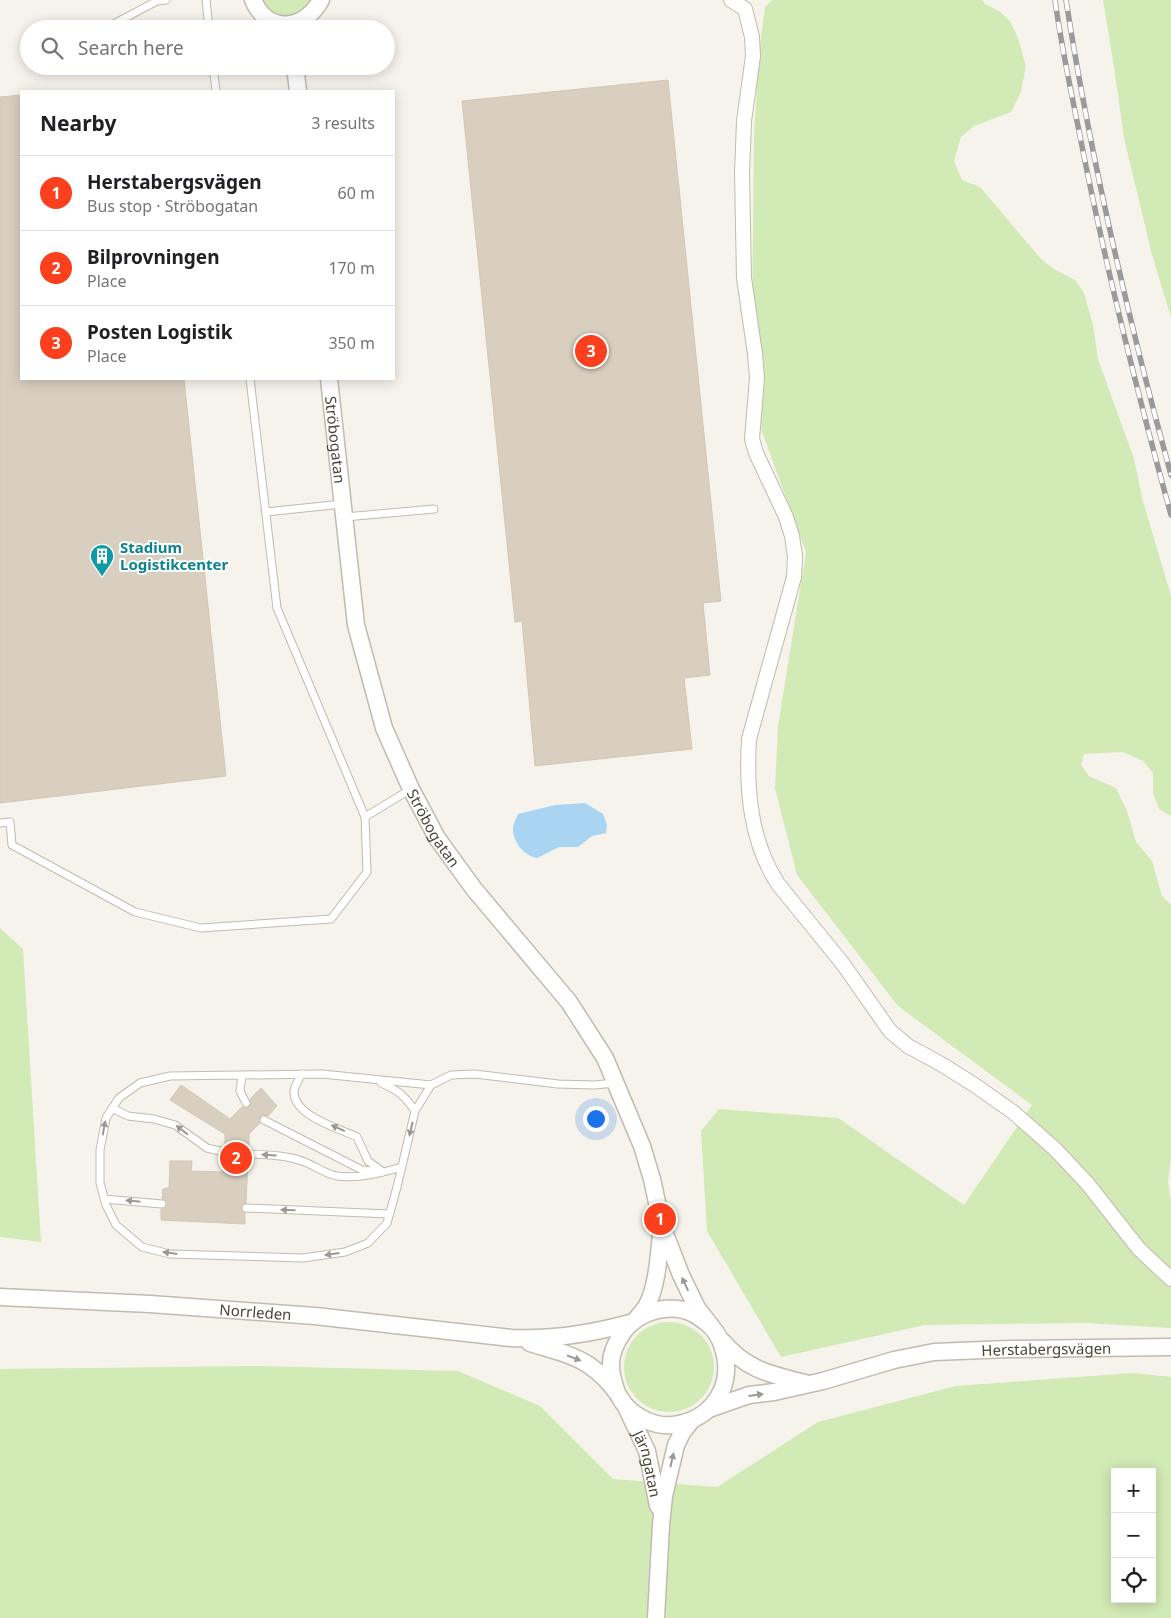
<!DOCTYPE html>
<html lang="en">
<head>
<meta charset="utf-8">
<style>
  body { margin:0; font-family:"Noto Sans",sans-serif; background:#f2f2f2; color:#202124 }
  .controls { position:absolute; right:15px; bottom:15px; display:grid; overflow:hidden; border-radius:0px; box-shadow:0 2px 12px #0003 }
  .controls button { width:45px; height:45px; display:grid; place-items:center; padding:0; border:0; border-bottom:1px solid #e0e0e0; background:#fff; color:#202124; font:25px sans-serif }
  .you { position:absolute; left:595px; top:1118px; width:18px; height:18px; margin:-12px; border:4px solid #fff; border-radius:50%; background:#1a73e8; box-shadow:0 0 0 8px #1a73e833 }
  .badge { display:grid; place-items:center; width:32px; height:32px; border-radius:50%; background:#fc3f1d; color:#fff; font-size:16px; font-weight:700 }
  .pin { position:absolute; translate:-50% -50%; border:2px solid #fff; box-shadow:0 1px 5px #0006 }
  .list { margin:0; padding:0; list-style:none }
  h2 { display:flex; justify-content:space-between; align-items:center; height:65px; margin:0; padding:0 20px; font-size:21px }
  h2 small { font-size:16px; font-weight:400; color:#757577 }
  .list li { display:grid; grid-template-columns:32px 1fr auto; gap:15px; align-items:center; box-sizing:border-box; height:75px; padding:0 20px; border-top:1px solid #e0e0e0 }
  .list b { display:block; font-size:19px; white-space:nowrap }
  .list p { margin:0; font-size:16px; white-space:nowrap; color:#757577 }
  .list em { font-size:16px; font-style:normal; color:#757577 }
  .icon { flex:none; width:28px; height:28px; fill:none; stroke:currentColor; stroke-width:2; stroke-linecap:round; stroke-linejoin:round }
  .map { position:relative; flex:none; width:1171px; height:1618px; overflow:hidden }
  .search { position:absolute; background:#fff; box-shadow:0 2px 12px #0003; left:20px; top:20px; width:375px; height:55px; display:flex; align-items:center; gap:12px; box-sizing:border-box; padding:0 18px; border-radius:28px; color:#757577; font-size:19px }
  .panel { position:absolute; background:#fff; box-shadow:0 2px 12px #0003; left:20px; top:90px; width:375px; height:290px; border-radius:0px }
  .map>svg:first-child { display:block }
  .green { fill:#d2eab5; fill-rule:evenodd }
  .water { fill:#a9d4f2 }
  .building { fill:#d8cfc1; stroke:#d3c7b4 }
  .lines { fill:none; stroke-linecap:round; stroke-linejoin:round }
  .service-casing { stroke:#c2bbae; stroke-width:9 }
  .minor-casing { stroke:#c2bbae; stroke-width:16 }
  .tertiary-casing { stroke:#c2bbae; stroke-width:19 }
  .service { stroke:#fff; stroke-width:7 }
  .minor { stroke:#fff; stroke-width:14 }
  .tertiary { stroke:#fff; stroke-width:16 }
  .rail-casing { stroke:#9a9a9a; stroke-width:5.5 }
  .rail { stroke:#fff; stroke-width:4; stroke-dasharray:11; stroke-linecap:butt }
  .oneway { fill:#9c9892 }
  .labels { text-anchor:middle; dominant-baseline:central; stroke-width:4; stroke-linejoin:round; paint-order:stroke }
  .street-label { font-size:15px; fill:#4b4439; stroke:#fff }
  .culture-label { font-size:15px; font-weight:bold; fill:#0d838f; stroke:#fff; text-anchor:start }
</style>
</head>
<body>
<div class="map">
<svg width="1171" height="1618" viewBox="0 0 1171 1618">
  <rect width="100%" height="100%" fill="#f6f3ec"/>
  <path class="green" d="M 261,0 L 313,0 C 309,4 304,12 299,14 C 282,22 270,13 261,0 Z
    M 772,0 L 982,0 L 985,4 L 999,11 L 1010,21 L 1018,38 L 1026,66 L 1021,92 L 1011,112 L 974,126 L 961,137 L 954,161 L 962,180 L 980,187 L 1041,259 L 1054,269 L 1075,280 L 1084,293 L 1093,325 L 1098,359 L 1134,459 L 1143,501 L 1171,596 L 1171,816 L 1159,809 L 1153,793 L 1153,773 L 1143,761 L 1123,752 L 1084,754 L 1081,765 L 1089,776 L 1116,788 L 1127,811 L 1136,842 L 1152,861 L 1162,896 L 1171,905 L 1171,1156 L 1168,1182 L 1171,1201 L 1171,1328 L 1086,1323 L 925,1325 L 781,1357 L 707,1231 L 701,1131 L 719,1109 L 838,1118 L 964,1205 L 1032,1105 L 898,1006 L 797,875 L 775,788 L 778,726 L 806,552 L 762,432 L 752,324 L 754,135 L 759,53 L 765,7 Z
    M 1103,0 L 1171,0 L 1171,318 L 1151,251 L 1124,138 L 1114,67 Z
    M 0,928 L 23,949 L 41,1242 L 0,1237 Z
    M624 1367a45 45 0 1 1 90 0a45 45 0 1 1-90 0Z
    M 257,1366 L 458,1371 L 540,1406 L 613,1479 L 717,1487 L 818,1422 L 956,1386 L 1133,1373 L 1171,1377 L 1171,1618 L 0,1618 L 0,1369 ZM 1115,1472 L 1152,1472 L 1152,1599 L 1115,1599 Z"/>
  <path class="water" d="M 585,803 L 603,814 L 607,825 L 606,833 L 592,836 L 578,847 L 559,847 L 537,858 C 524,855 513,843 513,829 C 513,825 516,818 518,814 L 555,805 Z"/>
  <path class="building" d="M 668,80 L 721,601 L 703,603 L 710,675 L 684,678 L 692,749 L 535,766 L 522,621 L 515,622 L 462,101 Z
    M 21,95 L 21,379 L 184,379 L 226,776 L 0,803 L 0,97 Z
    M 181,1085 L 230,1119 L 242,1107 L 246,1108 L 250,1106 L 251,1103 L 250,1099 L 261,1088 L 277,1106 L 268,1116 L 263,1115 L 260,1117 L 260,1123 L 249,1134 L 249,1149 L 245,1150 L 243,1153 L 244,1157 L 248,1159 L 246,1203 L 243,1204 L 241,1207 L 242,1211 L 245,1213 L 245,1224 L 161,1220 L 161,1209 L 165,1209 L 167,1205 L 167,1201 L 162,1199 L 163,1189 L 169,1188 L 170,1161 L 192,1161 L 191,1171 L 223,1172 L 224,1157 L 227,1156 L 229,1153 L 228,1149 L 225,1147 L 225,1134 L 170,1100 Z"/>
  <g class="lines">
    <g class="service-casing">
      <path id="service" d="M 206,0 L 209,29
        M 104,29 L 157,1 L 166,0
        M 213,66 L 216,91
        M 266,512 L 342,504
        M 345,517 L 434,509
        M 365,817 L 411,789
        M 0,823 L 10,822 L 12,845 L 135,912 L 201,928 L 331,919 L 367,872 L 365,817 L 277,608 L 250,379
        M 302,1074 C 299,1080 294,1086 294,1092 C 294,1116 338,1128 357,1137 L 368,1161 L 383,1172
        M 242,1075 L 240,1091 L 246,1103
        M 381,1083 C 399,1091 404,1095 415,1111
        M 431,1085 L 322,1074 L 170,1076 L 140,1083 L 119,1098 L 106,1118 L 100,1150 L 100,1183 L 106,1205 L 116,1225 L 142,1247 L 170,1254 L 303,1258 L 345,1252 L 368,1243 L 387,1223 L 397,1187 L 415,1111 L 431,1085 L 451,1075 L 475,1074 L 558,1084 L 594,1085 L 616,1083
        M 112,1108 L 128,1116 L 154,1119 L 175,1125 L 207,1148 L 224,1152
        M 264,1120 L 362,1170 L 373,1171
        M 248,1154 C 267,1155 285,1155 302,1161 C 314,1165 325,1174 337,1176 C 359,1179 381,1173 402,1167
        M 104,1199 L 162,1204
        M 246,1208 L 389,1214"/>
    </g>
    <g class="minor-casing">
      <path id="minor" d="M 731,0 L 745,9 L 752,37 L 753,56 L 744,121 L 742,173 L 744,278 L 755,354 L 757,378 L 752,439 L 756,453 L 786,517 L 792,536 L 795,556 L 794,577 L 749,739 C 746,789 750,841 778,884 L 843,964 L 890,1031 L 908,1046 L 941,1064 L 973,1084 L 1013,1112 L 1055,1149 L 1087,1183 L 1139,1249 L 1171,1279"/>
    </g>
    <g class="tertiary-casing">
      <g id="tertiary">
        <path d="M 253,0 C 268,34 304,31 321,0"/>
        <path d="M 295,66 L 298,91"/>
        <path id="s1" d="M 329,379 L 356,625 L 384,728 L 411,789 L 437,838 L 474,889 L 569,1002 L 605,1058 L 642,1146 L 652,1179 L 662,1226 L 681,1275 L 697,1308 L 711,1326"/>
        <path id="s2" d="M 0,1297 L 150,1304 L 315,1316 L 511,1338 C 552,1340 590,1334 630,1323"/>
        <path d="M 638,1317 C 641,1313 645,1309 647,1305 C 658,1285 659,1249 662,1226"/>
        <path d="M 722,1341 C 747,1370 769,1374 805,1383"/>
        <path d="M 530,1343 C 549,1349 573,1354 590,1366 C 600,1373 610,1383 617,1393 C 620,1397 622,1402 625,1405 C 636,1418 656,1427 673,1425 C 712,1420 735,1386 723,1348 C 720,1338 715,1329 707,1323 C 703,1320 699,1317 694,1314 C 670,1302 639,1311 623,1332 C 617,1341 611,1352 611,1363 C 610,1373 614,1383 617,1393"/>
        <path id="s3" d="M 627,1409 L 647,1451 L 658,1506"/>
        <path id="s4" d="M 709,1409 L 749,1395 L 774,1392 L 823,1381 L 894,1360 L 934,1352 L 1009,1349 L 1171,1347"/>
        <path d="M 656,1618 L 661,1525 L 664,1496 L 676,1445 L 682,1433 L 691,1421"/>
      </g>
    </g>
    <use href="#service" class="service"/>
    <use href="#minor" class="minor"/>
    <use href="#tertiary" class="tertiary"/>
    <g class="rail-casing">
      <path id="rail" d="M 1055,0 C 1061,44 1070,87 1079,131 C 1104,260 1136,388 1171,515
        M 1066,0 C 1091,161 1128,318 1171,475"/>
    </g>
    <use href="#rail" class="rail"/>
  </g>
  <defs><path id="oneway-solid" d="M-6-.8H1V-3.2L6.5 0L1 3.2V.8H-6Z" transform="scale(1.25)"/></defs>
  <g class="oneway">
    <use href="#oneway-solid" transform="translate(104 1128) rotate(-80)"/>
    <use href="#oneway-solid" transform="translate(338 1128) rotate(-156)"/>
    <use href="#oneway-solid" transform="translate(411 1129) rotate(103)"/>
    <use href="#oneway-solid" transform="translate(182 1130) rotate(-142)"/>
    <use href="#oneway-solid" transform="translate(269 1155) rotate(-177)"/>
    <use href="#oneway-solid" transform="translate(133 1201) rotate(-174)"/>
    <use href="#oneway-solid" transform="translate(288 1210) rotate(-178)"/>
    <use href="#oneway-solid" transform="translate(170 1253) rotate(-172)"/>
    <use href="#oneway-solid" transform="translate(332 1254) rotate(172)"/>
    <use href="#oneway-solid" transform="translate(685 1284) rotate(-115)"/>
    <use href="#oneway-solid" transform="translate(574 1358) rotate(21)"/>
    <use href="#oneway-solid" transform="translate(756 1395) rotate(-8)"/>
    <use href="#oneway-solid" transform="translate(672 1460) rotate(-77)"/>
  </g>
  <defs>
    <g id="building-pin" transform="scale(1.25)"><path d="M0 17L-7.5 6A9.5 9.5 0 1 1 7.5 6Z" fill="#0f9aa8" stroke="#fff"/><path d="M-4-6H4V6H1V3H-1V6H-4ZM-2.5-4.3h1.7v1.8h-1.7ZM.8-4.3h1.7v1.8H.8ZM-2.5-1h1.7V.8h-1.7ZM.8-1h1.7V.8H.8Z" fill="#fff"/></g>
  </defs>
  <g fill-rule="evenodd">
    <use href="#building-pin" x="102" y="556"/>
  </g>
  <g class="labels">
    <g class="street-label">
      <text stroke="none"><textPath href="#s1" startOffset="61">Ströbogatan</textPath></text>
      <text stroke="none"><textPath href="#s1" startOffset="466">Ströbogatan</textPath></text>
      <text stroke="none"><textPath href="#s2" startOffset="256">Norrleden</textPath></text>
      <text stroke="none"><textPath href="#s4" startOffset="345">Herstabergsvägen</textPath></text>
      <text stroke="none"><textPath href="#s3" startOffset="59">Järngatan</textPath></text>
    </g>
    <g class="culture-label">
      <text x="120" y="547">Stadium<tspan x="120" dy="17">Logistikcenter</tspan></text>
    </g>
  </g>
</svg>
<div class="controls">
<button>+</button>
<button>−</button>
<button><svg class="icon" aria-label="locate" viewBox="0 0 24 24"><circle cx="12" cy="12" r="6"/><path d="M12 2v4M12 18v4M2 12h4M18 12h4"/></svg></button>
</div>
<div class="you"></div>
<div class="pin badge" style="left:660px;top:1219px">1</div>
<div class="pin badge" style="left:236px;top:1158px">2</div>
<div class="pin badge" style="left:591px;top:351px">3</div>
<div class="search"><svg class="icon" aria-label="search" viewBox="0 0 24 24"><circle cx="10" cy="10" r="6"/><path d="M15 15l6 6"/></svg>Search here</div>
<section class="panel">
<h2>Nearby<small>3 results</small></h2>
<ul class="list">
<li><span class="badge">1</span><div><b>Herstabergsvägen</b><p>Bus stop · Ströbogatan</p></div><em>60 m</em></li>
<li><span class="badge">2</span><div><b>Bilprovningen</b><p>Place</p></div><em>170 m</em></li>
<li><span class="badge">3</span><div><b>Posten Logistik</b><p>Place</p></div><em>350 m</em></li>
</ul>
</section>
</div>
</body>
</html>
